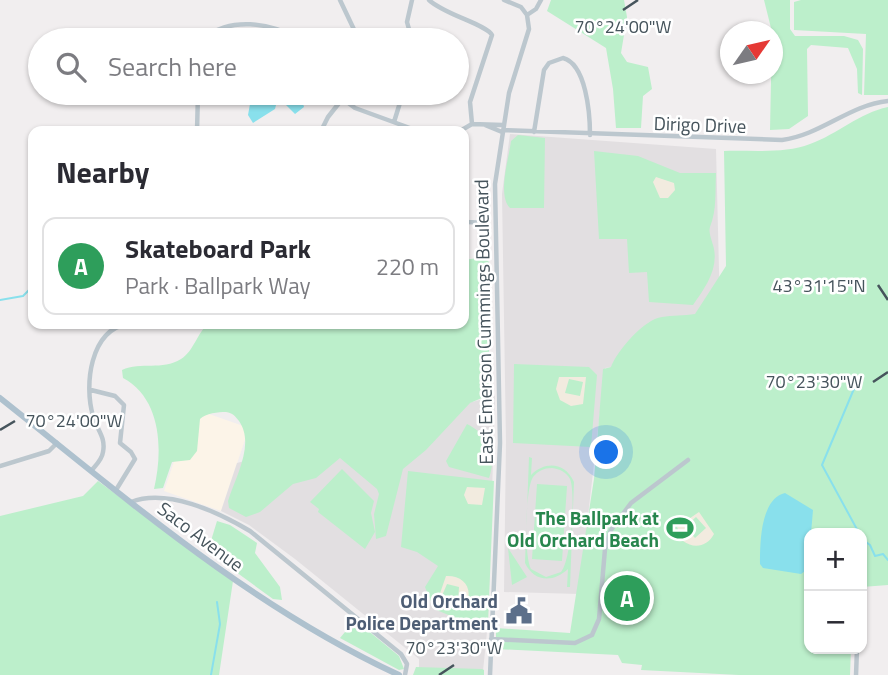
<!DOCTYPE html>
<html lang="en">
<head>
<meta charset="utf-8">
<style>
  body { margin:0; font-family:"Titillium Web",sans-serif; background:#f7f7f7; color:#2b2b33 }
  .controls { position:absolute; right:21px; bottom:21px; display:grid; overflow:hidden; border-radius:14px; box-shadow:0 2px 5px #0004 }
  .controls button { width:63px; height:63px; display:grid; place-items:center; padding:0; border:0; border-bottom:2px solid #e1e1e2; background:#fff; color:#2b2b33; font:35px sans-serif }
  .compass { position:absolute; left:720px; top:21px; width:63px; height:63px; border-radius:50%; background:#fff; box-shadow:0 2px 5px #0004; rotate:56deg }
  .you { position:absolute; left:607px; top:453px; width:24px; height:24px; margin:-18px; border:5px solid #fff; border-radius:50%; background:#1a73e8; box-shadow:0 0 0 10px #1a73e833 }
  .badge { display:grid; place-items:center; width:46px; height:46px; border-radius:50%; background:#db2777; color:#fff; font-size:23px; font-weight:700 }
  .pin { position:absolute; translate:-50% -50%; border:4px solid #fff; box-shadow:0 2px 7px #0006 }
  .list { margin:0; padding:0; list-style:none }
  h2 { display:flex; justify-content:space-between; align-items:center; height:91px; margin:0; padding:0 28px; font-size:30px }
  h2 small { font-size:23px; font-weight:400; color:#7c7c81 }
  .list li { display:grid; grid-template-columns:46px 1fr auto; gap:21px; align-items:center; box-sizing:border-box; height:98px; margin:0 14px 14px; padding:0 14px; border:2px solid #e1e1e2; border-radius:14px }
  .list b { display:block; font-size:26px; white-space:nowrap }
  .list p { margin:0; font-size:23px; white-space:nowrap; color:#7c7c81 }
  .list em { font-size:23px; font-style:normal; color:#7c7c81 }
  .icon { flex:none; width:38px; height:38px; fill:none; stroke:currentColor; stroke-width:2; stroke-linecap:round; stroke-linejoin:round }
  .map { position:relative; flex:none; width:888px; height:675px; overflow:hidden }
  .search { position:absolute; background:#fff; box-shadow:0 2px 5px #0004; left:28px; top:28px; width:441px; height:77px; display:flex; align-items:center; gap:18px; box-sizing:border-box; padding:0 24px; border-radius:38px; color:#7c7c81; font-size:26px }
  .panel { position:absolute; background:#fff; box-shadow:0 2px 5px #0004; left:28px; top:126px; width:441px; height:203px; border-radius:14px }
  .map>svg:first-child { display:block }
  .commercial { fill:#fcf4e8 }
  .education { fill:#e2dfe1 }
  .green { fill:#bcefcb; fill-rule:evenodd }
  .sand { fill:#f2ebdf; fill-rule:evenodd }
  .water { fill:#89e0ec }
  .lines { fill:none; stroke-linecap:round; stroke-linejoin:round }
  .stream { stroke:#89e0ec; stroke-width:2 }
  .street { stroke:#bcc7ce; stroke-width:4.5 }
  .primary { stroke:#aec1ce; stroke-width:6 }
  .ticks { fill:none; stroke:#46545c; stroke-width:2.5 }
  .labels { text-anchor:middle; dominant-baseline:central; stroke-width:5; stroke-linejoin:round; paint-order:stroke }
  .street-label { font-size:19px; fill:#46545c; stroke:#fff }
  .leisure-label { font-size:19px; font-weight:bold; fill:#27864d; stroke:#fff; text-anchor:end }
  .service-label { font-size:19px; font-weight:bold; fill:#4e5e75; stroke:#fff; text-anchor:end }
  .ticks-label { font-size:18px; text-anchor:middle; fill:#46545c; stroke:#fff; stroke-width:5; stroke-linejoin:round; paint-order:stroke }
</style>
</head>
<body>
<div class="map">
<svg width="888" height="675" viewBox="0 0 888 675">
  <rect width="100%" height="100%" fill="#f1eeef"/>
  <path class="commercial" d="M 192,408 L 249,428 L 221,511 L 164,491 Z"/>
  <path class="education" d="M 510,134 L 716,149 L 721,350 L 605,368 L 579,594 L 504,592 L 506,442 L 502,194 Z
    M 495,396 L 488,622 L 483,671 L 419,669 L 419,659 L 295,559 L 249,525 L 221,511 L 237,463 Z"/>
  <path class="green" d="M 551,0 L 624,0 L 627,17 L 621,53 L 627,62 L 648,67 L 652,89 L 643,96 L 641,128 L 616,128 L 613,89 L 606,48 L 547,11 Z
    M 764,0 L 790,0 L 790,29 L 795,36 L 844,36 L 858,40 L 863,49 L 862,95 L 858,93 L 857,69 L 848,48 L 811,45 L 807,49 L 808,116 L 789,129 L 770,130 L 772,32 Z
    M 801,0 L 888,0 L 888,95 L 864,95 L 866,34 L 794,30 L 794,2 Z
    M 888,107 L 888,585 L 862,587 L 862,533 L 809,533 L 809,649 L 851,649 L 850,675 L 739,675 L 641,670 L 642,665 L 622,663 L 618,655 L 496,649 L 496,628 L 570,633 L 594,479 L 603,369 L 611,367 C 617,351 644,319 662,317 C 672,315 684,316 695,314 L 726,266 L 724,151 C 752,150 784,154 810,144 C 838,134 859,113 888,107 Z
    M 518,135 L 545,138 L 544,208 L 510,208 C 497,195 509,158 511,141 Z
    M 594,151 L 638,156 L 680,173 L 716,173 C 715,192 717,210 710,227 C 708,233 713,243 714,249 C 718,270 705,288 693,305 L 649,302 L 647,272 L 629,273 L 627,239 L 599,239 Z
    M 484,257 L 489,262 L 489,395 L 470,403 L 426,450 L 403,469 L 386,536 L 376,539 L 374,514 L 379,494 L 377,489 L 340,458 L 316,478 L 293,484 L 260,512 L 246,517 L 229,508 L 228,501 C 236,476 255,444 239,421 C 235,416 233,413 226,412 C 218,412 206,413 200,419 L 197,451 L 190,460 L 172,462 L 163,488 L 154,489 C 163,451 162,399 123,378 L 122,370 C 141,361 162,371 181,359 C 194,351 197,333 208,324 L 235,327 L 240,324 L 464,324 L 464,260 Z
    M 514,364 L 589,367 L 597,375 L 591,447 L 513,443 Z
    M 467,424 C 488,434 497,456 489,478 L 449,467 L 446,461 Z
    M 529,457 L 532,458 L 531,475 C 545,461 565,462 574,482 L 570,587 L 567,587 L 568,569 C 553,583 534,582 525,563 ZM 552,468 C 560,469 566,472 570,479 C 576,493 571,561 561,572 L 546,577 L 531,569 C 524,558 525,489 533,477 C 538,471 544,468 552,468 Z
    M 342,469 L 374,501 L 371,513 L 375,532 L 365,549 L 318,512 L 319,509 L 310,502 Z
    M 408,471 L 494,481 L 488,622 L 480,628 L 434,609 L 425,587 L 438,566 L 417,552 L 401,547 Z
    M 98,481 L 233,581 L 219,675 L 0,675 L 0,516 L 83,496 Z
    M 537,484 L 567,486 L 562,561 L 532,559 Z
    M 217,521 L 230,525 L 257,543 L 255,553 L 280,587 L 282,600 L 273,599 L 214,556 L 210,544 Z
    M 508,548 L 527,577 L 512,585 Z
    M 355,620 L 399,656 L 404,669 L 399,670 L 340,638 Z
    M 416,667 L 482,669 L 484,670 L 484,675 L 413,675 Z"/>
  <path class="sand" d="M 656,177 L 674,183 L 675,190 L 668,198 L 660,198 L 653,182 Z
    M 559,377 L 586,377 L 583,404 L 571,406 L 560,400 L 556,389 ZM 569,379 L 583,382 L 580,396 L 565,393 Z
    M 467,487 L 485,488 L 482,505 L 468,504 L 464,495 Z
    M 699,512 L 714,534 C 707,547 694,549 683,541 L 677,527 ZM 696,517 L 706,528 L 695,538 L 685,527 Z
    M 446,576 C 463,575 474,588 466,604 L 437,602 ZM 447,584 L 459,587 L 458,602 L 441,598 Z"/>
  <path class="water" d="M 252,93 L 300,93 L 304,107 L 295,114 L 278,97 L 275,109 L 253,123 L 248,115 Z
    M 785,493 L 813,510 L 808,569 L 801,574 L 763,568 L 760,564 C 760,544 760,499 785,493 Z"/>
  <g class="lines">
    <path class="stream" d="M 0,300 L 23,296 L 33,286
      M 856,384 L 822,465 L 859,533
      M 862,539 L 870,545 L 875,556 L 883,554 L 888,560
      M 211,675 L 220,624 L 217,602"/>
    <path class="street" d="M 340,0 L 359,40
      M 412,0 L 407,22 L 412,40
      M 429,0 C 445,15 486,24 492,35 L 470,102 L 472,124
      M 504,0 L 521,7 L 527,15
      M 527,15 L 536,9 L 541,0
      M 205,40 C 223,16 277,22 297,40
      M 335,93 L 355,108 L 418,131
      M 394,122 L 403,93
      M 485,125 L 502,132
      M 503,130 L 782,140 C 821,135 849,105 888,101
      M 197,131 L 198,93
      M 321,131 L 328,117 L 347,93
      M 460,131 L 472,124 L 503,125
      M 534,132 L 544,70 L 549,63 L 563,58 C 586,64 590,113 590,135
      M 464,217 L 468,222 L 484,223
      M 91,390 L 115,396 L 124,405 L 120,443 L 131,452 L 135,459 L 116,490
      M 0,466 L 49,451 L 57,443
      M 91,471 C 96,465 102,460 103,452 C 106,437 97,430 93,416 C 84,385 90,331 127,324
      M 131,502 C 167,488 218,512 250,531 L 401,654 L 407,664 L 405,675
      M 491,639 L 575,643 L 592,635 L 599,619 L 605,549 L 611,530 L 631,503 L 688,460
      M 490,675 L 500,443 L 495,184 L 509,93 L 529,29 L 527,15
      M 856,675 L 857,649"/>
    <path class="primary" d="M 0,398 C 127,499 250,606 399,675"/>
  </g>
  <path class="ticks" d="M 623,10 L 638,0M 878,285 L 888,300M 873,382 L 888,372M 0,430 L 15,421M 439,675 L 454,665"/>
  <defs>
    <g id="stadium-bare" transform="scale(2.1)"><path d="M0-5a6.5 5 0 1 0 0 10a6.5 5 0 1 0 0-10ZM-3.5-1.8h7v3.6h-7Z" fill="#2e9e5b" stroke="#fff" stroke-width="2.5" paint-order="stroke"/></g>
    <g id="civic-bare" transform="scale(2.1)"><path d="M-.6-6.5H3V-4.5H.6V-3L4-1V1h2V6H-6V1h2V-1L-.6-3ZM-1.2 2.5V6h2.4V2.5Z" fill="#5c6f8a" stroke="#fff" stroke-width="2.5" paint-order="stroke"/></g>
  </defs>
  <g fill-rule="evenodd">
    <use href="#stadium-bare" x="680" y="528"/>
    <use href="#civic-bare" x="519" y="611"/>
  </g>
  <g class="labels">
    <g class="street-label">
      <text transform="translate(700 124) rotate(2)">Dirigo Drive</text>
      <text transform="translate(483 322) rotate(-91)">East Emerson Cummings Boulevard</text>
      <text transform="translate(201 536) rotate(37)">Saco Avenue</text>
    </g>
    <g class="leisure-label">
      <text x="659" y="517">The Ballpark at<tspan x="659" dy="22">Old Orchard Beach</tspan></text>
    </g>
    <g class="service-label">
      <text x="498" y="600">Old Orchard<tspan x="498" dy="22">Police Department</tspan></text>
    </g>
  </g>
  <g class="ticks-label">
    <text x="623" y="33">70°24'00"W</text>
    <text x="819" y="292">43°31'15"N</text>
    <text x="814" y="388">70°23'30"W</text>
    <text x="74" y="427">70°24'00"W</text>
    <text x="454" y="654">70°23'30"W</text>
  </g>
</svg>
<div class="controls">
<button>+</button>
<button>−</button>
</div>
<svg class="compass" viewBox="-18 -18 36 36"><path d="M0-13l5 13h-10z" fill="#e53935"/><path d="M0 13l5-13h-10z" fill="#7c7c81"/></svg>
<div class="you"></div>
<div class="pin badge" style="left:627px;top:598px;background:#2e9e5b">A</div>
<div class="search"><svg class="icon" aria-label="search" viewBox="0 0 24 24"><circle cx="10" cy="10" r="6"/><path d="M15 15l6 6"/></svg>Search here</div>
<section class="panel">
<h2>Nearby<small></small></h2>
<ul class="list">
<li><span class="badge" style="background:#2e9e5b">A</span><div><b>Skateboard Park</b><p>Park · Ballpark Way</p></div><em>220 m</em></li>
</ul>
</section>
</div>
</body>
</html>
